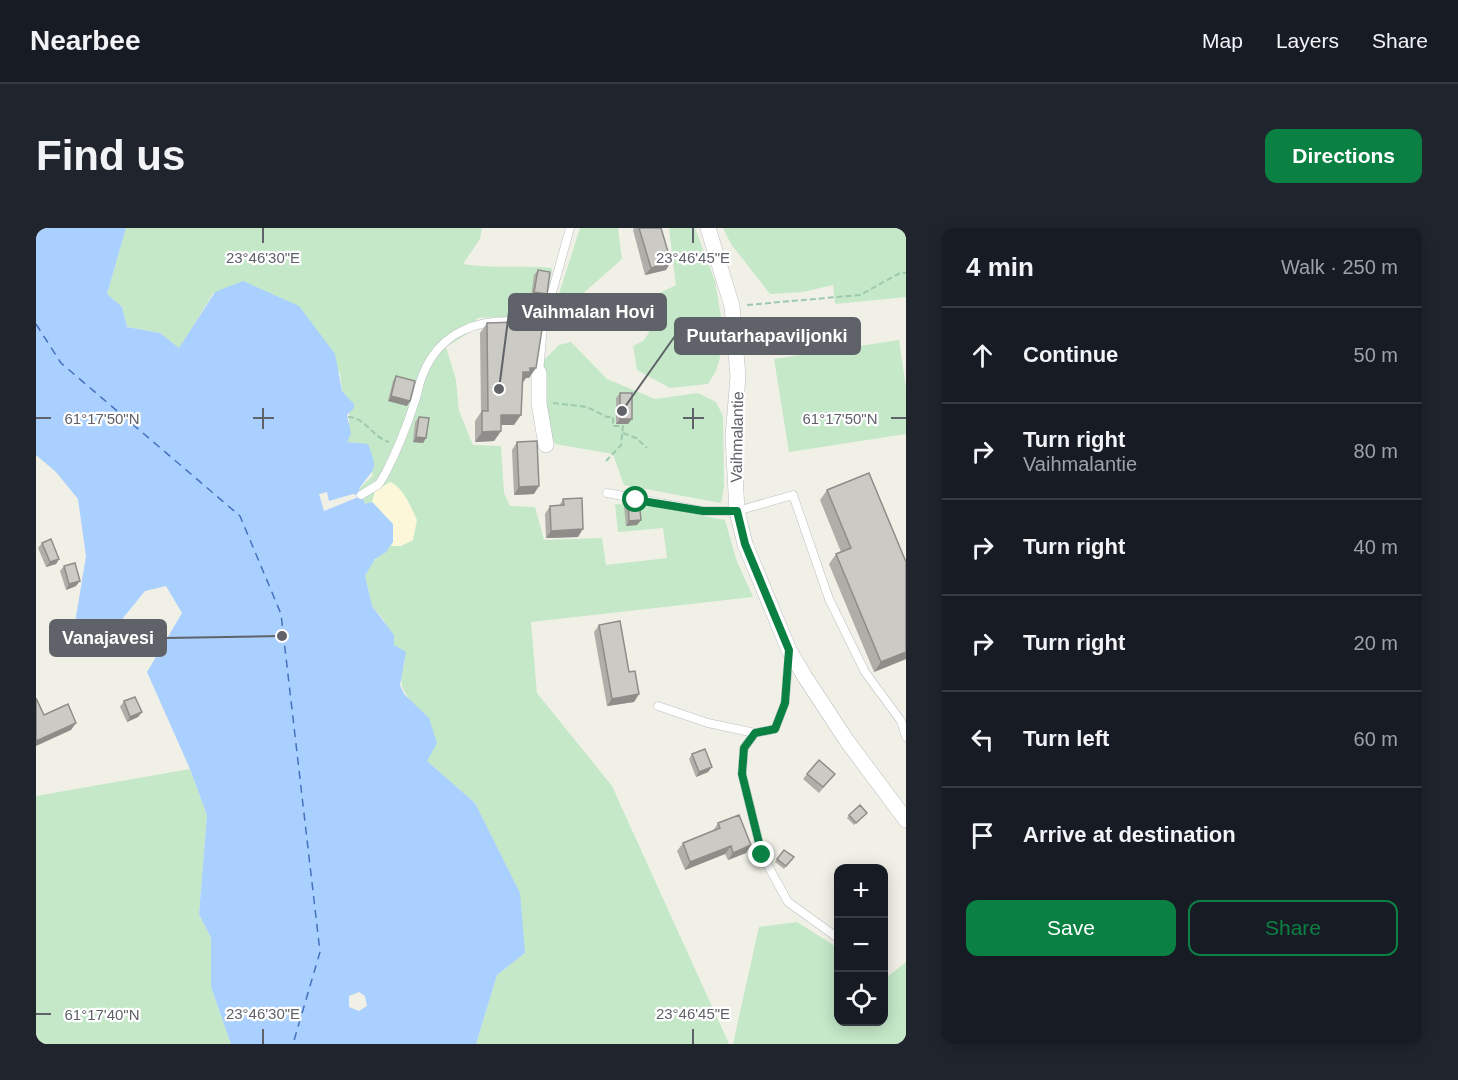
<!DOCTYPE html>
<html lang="en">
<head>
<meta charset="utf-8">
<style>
  body { margin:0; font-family:Arial,sans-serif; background:#20242c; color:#f1f3f6 }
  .controls { position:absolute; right:18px; bottom:18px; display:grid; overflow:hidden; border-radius:12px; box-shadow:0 3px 15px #0003 }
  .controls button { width:54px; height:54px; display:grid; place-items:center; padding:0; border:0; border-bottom:2px solid #363941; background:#171b24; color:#f1f3f6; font:30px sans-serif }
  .stop { position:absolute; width:18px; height:18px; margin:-14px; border:4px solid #0b8043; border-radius:50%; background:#fff }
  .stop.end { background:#0b8043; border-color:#fff; box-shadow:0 2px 6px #0008 }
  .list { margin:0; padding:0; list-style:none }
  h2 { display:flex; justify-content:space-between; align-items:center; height:78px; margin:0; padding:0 24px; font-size:26px }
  h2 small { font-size:20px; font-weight:400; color:#9ea1a6 }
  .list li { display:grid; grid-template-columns:39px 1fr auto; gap:18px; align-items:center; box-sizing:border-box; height:96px; padding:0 24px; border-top:2px solid #363941 }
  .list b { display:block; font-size:22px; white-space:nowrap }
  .list p { margin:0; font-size:20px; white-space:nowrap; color:#9ea1a6 }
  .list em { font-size:20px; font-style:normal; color:#9ea1a6 }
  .actions { display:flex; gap:12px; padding:18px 24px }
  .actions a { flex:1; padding:14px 0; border:2px solid #0b8043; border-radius:12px; text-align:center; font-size:21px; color:#0b8043 }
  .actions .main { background:#0b8043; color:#fff }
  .icon { flex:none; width:33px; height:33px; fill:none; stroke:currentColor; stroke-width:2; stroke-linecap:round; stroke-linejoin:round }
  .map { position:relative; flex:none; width:870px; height:816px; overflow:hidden; border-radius:12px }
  header { display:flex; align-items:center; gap:36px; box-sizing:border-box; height:84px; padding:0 30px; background:#171b24; border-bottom:2px solid #363941 }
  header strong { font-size:28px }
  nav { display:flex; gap:33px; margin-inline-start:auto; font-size:21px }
  .intro { display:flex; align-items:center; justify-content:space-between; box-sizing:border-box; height:144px; padding:0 36px }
  h1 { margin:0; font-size:42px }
  .button { padding:15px 27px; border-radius:12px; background:#0b8043; color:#fff; font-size:21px; font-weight:700 }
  main { display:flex; gap:36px; padding:0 36px }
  aside { flex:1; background:#171b24; border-radius:12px; box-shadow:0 3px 15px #0003 }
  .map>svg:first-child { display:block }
  .green { fill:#c4e8c8 }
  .sand { fill:#fbf7d8 }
  .water { fill:#a9d0ff; fill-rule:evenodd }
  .pier { fill:#f1f0e7 }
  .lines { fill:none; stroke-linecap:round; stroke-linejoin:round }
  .ferry { stroke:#4572bd; stroke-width:1.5; stroke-dasharray:8 6; stroke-linecap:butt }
  .lane-casing { stroke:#bcbec3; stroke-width:9 }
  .street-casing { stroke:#bcbec3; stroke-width:16 }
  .path { stroke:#9dc9af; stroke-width:2; stroke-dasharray:6 3; stroke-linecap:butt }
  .lane { stroke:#fff; stroke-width:8 }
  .street { stroke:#fff; stroke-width:15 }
  .wall { fill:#afaea9 }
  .shaded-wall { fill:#8f8d89 }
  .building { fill:#cccac4; stroke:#8f8d89; stroke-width:1.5 }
  .route { stroke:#0b8043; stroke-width:8 }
  .ticks { fill:none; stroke:#5f6268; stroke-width:2 }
  .labels { text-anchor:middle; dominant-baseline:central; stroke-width:4.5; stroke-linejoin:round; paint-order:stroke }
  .street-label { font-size:16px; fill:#5f6268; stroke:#fff }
  .ticks-label { font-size:15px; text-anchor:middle; fill:#5f6268; stroke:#fff; stroke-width:4.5; stroke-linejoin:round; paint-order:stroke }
  .leader { fill:none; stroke:#5f6268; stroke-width:2 }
  .callout-dot { fill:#5f6268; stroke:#fff; stroke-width:2 }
  .callout { fill:#5f6268; stroke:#5f6268; stroke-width:2 }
  .callout-label { font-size:18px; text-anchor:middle; font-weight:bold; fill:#fff }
</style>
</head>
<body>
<header>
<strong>Nearbee</strong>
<nav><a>Map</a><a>Layers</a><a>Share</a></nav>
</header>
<div class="intro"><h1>Find us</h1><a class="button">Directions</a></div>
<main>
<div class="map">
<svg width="870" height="816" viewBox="0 0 870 816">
  <rect width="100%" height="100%" fill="#f1f0e7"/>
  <path class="green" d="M 90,0 L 446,0 L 444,11 L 427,36 C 456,41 486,37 516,40 C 508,102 492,86 441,90 L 436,103 L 410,119 L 420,152 L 423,183 L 437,217 L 465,218 L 468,265 L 474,278 L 499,279 L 508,312 L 566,310 L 570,337 L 631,330 L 627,300 L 582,304 L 579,276 L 622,279 L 689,292 L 700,331 L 717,369 L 495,394 L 501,465 L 576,558 L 693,816 L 440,816 L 461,747 L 489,725 L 439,575 L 391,533 L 393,490 C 375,473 357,461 369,434 L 358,417 L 347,391 L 336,378 L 329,348 C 332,342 336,334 341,330 C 350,322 357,320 356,306 L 326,272 L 323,261 L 337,247 L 322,215 L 311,214 C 314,199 312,188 315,173 L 306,163 L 304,145 L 178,64 L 143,121 L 124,105 L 91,99 L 86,79 L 71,66 Z
    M 544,0 L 582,0 L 586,31 L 544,68 L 532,74 L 521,72 Z
    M 633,0 L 659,0 L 679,53 L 689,112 L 680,143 L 672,156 L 634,160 L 601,142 L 597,118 L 607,113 L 613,105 L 607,73 L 640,57 Z
    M 687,0 L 870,0 L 870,69 L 799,76 L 797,57 L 767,64 L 734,66 L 695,16 Z
    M 863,112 L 870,160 L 870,206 L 753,224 L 738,131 Z
    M 535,114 L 571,151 L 619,171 L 662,165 L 680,174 L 687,188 L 688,259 L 685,275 L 588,257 L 577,226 L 519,216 C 507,193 507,158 508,132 L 523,117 Z
    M 154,541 L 171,587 L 163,686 L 175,710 L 175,759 L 195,816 L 0,816 L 0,568 Z
    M 761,694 L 802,720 L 802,794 L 848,794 L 848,748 L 850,750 L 870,734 L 870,816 L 697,816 L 723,699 Z"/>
  <path class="sand" d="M 354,254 C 367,259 375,279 381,292 L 377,312 L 365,318 L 355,318 C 362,302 347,284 336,274 L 339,263 Z"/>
  <path class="water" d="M 0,0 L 90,0 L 71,66 L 86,79 L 91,99 L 124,105 L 143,120 L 179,64 L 207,53 L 263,78 L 299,126 L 306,163 L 318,176 L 318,180 L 311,187 L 315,206 L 311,214 L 332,216 C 343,244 338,239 323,261 L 329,276 L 336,274 L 357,296 L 357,314 L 350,324 L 339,331 L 329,348 L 336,378 L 358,407 L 358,417 L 370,424 L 364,457 L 368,466 L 393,490 L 401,515 L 391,533 L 439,575 L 484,665 L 489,725 L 461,747 L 440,816 L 195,816 L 175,759 L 175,710 L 163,686 L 171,587 L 154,541 L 111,444 L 146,385 L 130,358 L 109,363 L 66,416 L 51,408 L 39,395 L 50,328 L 42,271 L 20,244 L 0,227 ZM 323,764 L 329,768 L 331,778 L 323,783 L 313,779 L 313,768 Z"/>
  <path class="pier" d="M 291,264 L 293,273 L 317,266 L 325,268 L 288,283 L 283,266 Z"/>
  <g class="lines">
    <path class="ferry" d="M 0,96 L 25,135 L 204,288 L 245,386 L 284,724 L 257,816"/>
    <g class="lane-casing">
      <path id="lane" d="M 503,145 L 507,97 L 534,0
        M 571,265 L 667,283 L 701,283 L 757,267 L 793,371 L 829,444 L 865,493 L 870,509
        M 325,267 L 343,256 L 349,246 C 361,223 371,198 379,173 C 382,165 383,155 387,146 C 404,104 442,90 484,94
        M 753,426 L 749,475 L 739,501 L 719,505 L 708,520 L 706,546 L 726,627 L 752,674 L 802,710
        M 622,478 L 672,495 L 719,505"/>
    </g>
    <g class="street-casing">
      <path id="street" d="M 672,0 L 696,78 L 702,148 L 697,209 L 701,283 L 709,316 L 753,422 L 769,449 L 811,513 L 870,592
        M 503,145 L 503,175 L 510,217"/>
    </g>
    <path class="path" d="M 711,77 L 824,67 L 864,45 L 870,45
      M 517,175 L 551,179 L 571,189 L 577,189 L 577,198 L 587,198 L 585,217 L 570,233
      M 312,189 C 329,189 336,209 353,214
      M 587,205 L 600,210 L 611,220"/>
    <use href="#lane" class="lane"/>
    <use href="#street" class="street"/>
  </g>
  <path class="wall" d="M 598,0 L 625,0 L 630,42 L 609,47 L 597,2 Z
    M 502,42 L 507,71 L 495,69 L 498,47 Z
    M 478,91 L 493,150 L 490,150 L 487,154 L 478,197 L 465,197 L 465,203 L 458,213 L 439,214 L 439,193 L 445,184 L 444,105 L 451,95 L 476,94 Z
    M 360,148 L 374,173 L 371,178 L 352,173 L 357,153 Z
    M 584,165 L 592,196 L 580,196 L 580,170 Z
    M 383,189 L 390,210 L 387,215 L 377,214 L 379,194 Z
    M 481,214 L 498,266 L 478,267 L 476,222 Z
    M 791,262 L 870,431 L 838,444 L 793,336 L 800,326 L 805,324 L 784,272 Z
    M 527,271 L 542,309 L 510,310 L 509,286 L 514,278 L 523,278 Z
    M 592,273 L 605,292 L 601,297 L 590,298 L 588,278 Z
    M 6,315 L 23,331 L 20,336 L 10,339 L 2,320 Z
    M 28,338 L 40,358 L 30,362 L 24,343 Z
    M 563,397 L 593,444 L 603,466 L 598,474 L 571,478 L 558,404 Z
    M 88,473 L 106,484 L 102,489 L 91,494 L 84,479 Z
    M 656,526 L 672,544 L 660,549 L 653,531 Z
    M 771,546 L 799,546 L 783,565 L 767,551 Z
    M 831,585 L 818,597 L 811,590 L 813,587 Z
    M 682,595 L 710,625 L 692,632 L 689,626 L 649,642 L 641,623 L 647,615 L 677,603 Z
    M 748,622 L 758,629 L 748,641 L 739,634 Z"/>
  <path class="shaded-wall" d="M 635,34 L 630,42 L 609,47 L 615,40 Z
    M 498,64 L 511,66 L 507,71 L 495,69 Z
    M 494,140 L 500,140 L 493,150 L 490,150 L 487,154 L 487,144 Z
    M 355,168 L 374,173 L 371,178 L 352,173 Z
    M 465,187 L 485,187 L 478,197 L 458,197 Z
    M 584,191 L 596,191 L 592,196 L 580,196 Z
    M 465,203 L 458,213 L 439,214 L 446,204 Z
    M 380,209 L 390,210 L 387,215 L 377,214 Z
    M 503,258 L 498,266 L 478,267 L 483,259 Z
    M 605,292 L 601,297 L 590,298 L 593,293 Z
    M 547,301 L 542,309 L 510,310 L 515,303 Z
    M 23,331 L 20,336 L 10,339 L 14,334 Z
    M 44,353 L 40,358 L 30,362 L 33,356 Z
    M 870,424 L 870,431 L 838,444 L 845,434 Z
    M 603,466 L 598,474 L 571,478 L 576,471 Z
    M 106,484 L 102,489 L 91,494 L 94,489 Z
    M 40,495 L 35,502 L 0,518 L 0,513 Z
    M 676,539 L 672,544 L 660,549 L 663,544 Z
    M 715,617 L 710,625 L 692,632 L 697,625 Z
    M 695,618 L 689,626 L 649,642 L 654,634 Z"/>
  <path class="building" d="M 603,0 L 625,0 L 635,34 L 615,40 Z
    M 502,42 L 514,44 L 511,66 L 498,64 Z
    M 478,91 L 507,95 L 500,140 L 494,140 L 494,144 L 487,144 L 485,187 L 465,187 L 465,203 L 446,204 L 446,183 L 452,183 L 451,95 L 478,94 Z
    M 360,148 L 379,153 L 374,173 L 355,168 Z
    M 584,165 L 596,165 L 596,191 L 584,191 Z
    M 383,189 L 393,190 L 390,210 L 380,209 Z
    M 501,213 L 503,258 L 483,259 L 481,214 Z
    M 833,245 L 870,334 L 870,424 L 845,434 L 800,326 L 815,320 L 791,262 Z
    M 546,270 L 547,301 L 515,303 L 514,278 L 528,277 L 527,271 Z
    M 603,272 L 605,292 L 593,293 L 592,273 Z
    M 15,311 L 23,331 L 14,334 L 6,315 Z
    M 39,335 L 44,353 L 33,356 L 28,338 Z
    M 584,393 L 593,444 L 599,443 L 603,466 L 576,471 L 563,397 Z
    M 99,469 L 106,484 L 94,489 L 88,473 Z
    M 0,470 L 8,487 L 32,476 L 40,495 L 0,513 Z
    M 669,521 L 676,539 L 663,544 L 656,526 Z
    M 783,532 L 799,546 L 787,559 L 771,546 Z
    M 824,577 L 831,585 L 820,595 L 813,587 Z
    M 703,587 L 715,617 L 697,625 L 695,618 L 654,634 L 647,615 L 684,600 L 682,595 Z
    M 748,622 L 758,629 L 750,638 L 741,631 Z"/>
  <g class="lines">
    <path class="route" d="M 600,272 L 667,283 L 701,283 L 709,316 L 753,422 L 749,475 L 739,501 L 719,505 L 708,520 L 706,546 L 726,627"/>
  </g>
  <path class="ticks" d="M 227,0 L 227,15M 657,0 L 657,15M 227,180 L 227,201M 657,180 L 657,201M 0,190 L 15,190M 217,190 L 238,190M 647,190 L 668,190M 855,190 L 870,190M 0,786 L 15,786M 227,801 L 227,816M 657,801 L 657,816"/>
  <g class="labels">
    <g class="street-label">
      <text transform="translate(701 209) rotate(-89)">Vaihmalantie</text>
    </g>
  </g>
  <g class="ticks-label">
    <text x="227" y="35">23°46'30"E</text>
    <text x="657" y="35">23°46'45"E</text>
    <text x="66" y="196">61°17'50"N</text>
    <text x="804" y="196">61°17'50"N</text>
    <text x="227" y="791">23°46'30"E</text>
    <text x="657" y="791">23°46'45"E</text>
    <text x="66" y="792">61°17'40"N</text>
  </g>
  <path class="leader" d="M463 161L473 84M586 183L639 108M246 408L130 410"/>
  <g class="callout-dot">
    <circle cx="463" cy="161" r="6"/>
    <circle cx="586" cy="183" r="6"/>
    <circle cx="246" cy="408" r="6"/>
  </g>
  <g class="callout">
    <rect x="473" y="66" width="157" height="36" rx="6"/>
    <rect x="639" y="90" width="185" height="36" rx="6"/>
    <rect x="14" y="392" width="116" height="36" rx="6"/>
  </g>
  <g class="callout-label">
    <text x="552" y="90">Vaihmalan Hovi</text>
    <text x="731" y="114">Puutarhapaviljonki</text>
    <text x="72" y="416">Vanajavesi</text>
  </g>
</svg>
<div class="controls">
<button>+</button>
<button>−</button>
<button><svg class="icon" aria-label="locate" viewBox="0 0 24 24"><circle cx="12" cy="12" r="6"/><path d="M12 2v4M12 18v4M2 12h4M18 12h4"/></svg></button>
</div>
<div class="stop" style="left:600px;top:272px"></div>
<div class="stop end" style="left:726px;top:627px"></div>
</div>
<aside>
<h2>4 min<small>Walk · 250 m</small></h2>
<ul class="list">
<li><svg class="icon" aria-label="ahead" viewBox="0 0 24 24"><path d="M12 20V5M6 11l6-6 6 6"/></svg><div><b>Continue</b></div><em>50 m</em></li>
<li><svg class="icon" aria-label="right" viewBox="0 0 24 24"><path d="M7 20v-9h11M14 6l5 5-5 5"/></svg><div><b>Turn right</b><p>Vaihmalantie</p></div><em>80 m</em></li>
<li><svg class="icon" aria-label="right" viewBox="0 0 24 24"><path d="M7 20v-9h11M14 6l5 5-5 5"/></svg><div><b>Turn right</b></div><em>40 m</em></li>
<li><svg class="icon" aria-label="right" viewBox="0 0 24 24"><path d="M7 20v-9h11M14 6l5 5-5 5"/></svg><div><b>Turn right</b></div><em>20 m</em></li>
<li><svg class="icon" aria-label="left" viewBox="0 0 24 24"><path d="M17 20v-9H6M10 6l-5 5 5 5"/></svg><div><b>Turn left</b></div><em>60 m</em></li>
<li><svg class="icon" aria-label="arrive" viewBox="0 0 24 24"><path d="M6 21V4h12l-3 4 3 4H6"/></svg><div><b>Arrive at destination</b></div></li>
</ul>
<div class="actions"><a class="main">Save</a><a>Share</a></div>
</aside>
</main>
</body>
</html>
